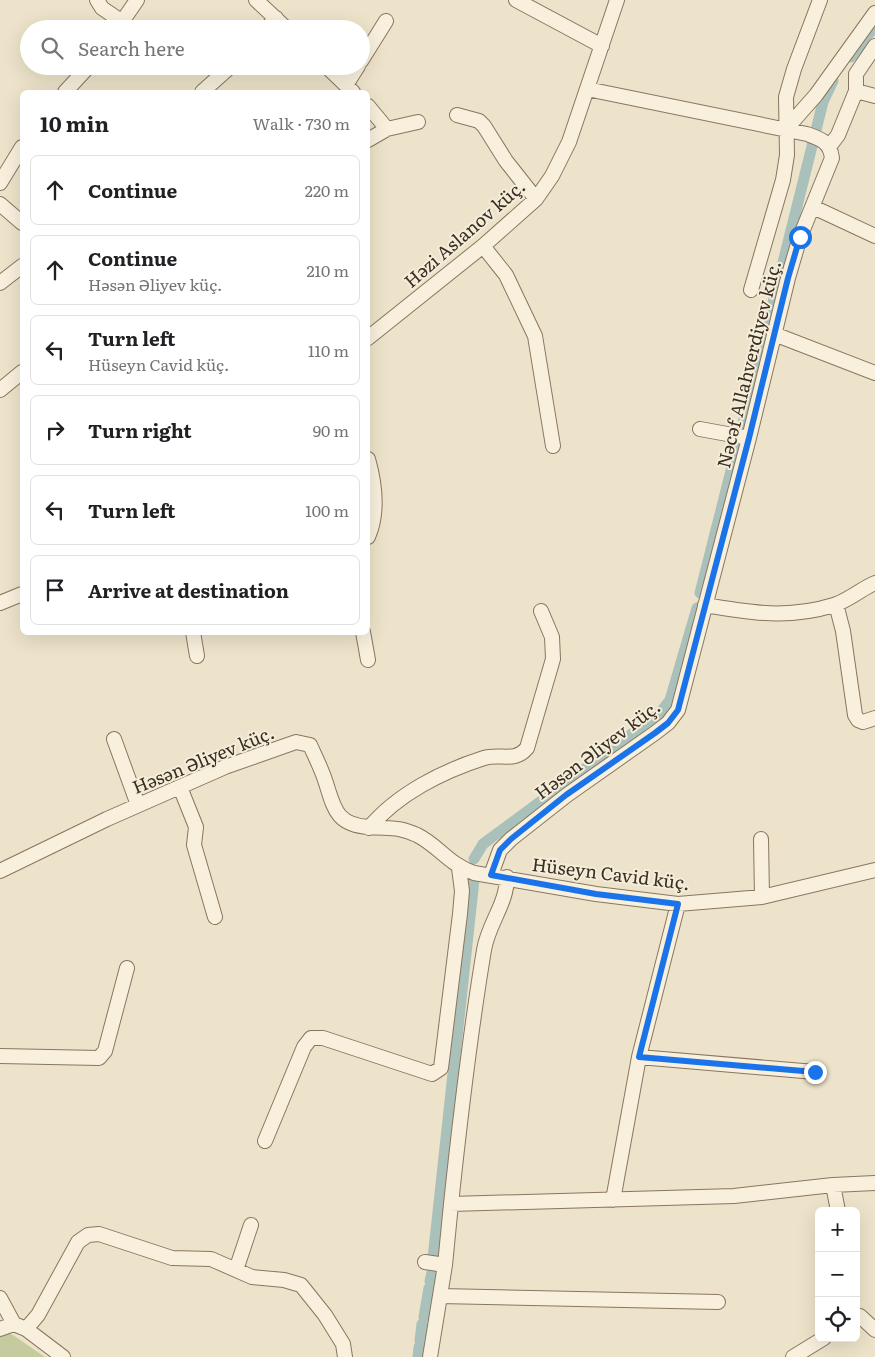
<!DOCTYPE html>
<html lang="en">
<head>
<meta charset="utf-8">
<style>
  body { margin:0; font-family:Literata,serif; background:#f2f2f2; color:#202124 }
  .controls { position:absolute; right:15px; bottom:15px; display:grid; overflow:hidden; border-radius:8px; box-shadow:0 5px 20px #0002 }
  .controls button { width:45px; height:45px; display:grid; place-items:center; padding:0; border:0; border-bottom:1px solid #e0e0e0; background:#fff; color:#202124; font:25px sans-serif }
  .stop { position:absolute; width:15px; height:15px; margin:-11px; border:4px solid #1a73e8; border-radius:50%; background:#fff }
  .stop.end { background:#1a73e8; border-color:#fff; box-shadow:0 1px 5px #0008 }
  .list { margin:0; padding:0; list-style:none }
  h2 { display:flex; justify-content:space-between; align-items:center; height:65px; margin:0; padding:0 20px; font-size:21px }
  h2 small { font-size:16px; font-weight:400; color:#757577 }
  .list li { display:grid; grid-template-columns:32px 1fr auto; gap:15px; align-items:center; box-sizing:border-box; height:70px; margin:0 10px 10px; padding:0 10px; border:1px solid #e0e0e0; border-radius:8px }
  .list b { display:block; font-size:19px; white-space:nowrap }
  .list p { margin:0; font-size:16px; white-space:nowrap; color:#757577 }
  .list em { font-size:16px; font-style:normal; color:#757577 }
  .icon { flex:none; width:28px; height:28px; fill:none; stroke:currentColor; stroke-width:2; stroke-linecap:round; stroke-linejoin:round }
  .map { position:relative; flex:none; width:875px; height:1357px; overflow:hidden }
  .search { position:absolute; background:#fff; box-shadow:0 5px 20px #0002; left:20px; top:20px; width:350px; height:55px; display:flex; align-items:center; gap:12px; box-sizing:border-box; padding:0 18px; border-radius:28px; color:#757577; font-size:19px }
  .panel { position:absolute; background:#fff; box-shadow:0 5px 20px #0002; left:20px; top:90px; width:350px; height:545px; border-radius:8px }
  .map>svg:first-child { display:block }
  .green { fill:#c5cb9e }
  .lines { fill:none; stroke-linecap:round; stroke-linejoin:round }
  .canal { stroke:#aac1bb; stroke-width:11 }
  .minor-casing { stroke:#89765f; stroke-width:16 }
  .minor { stroke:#f8f0dd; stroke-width:14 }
  .route { stroke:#1a73e8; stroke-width:6 }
  .labels { text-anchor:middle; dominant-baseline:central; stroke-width:4; stroke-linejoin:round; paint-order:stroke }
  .street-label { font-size:18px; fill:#3a2e22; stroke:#f4edd9 }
</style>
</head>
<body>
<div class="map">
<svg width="875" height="1357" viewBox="0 0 875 1357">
  <rect width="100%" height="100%" fill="#ede3ca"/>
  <path class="green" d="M 4,1332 L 13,1335 L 45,1357 L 0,1357 L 0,1334 Z"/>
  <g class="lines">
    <path class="canal" d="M 851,57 L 875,26
      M 742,427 L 823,102 L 833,81
      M 700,593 L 738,443
      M 474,859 L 483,844 L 660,713 L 670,700 L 697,608
      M 433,1258 L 474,880
      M 430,1281 L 433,1268
      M 424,1317 L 429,1288
      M 420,1341 L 422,1324
      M 418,1357 L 419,1347"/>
    <g class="minor-casing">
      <path id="minor" d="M 97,0 L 102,8 L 121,21
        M 256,0 L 287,29
        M 516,0 L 602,46
        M 117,29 L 137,0
        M 266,29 L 276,18
        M 361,61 L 386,21
        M 326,66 L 353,92
        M 346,85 L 358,66
        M 856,91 L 875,96
        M 65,92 L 89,66
        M 202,92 L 231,66
        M 368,106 L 387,129
        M 457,115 L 479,121 L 484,126 L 506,161 L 536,199
        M 786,129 L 816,95 L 875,13
        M 368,140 L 387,129 L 418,122
        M 829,147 L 838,135 L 856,91 L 856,74 L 875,46
        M 0,183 L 22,147
        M 0,204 L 22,223
        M 813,207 L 875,236
        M 483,246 L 506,275 L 535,336 L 553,446
        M 0,283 L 22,266
        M 751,290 L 783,180 L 787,155 L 786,97 L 794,69 L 820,0
        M 774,334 L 875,373
        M 368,338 L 483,246 L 536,199 L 552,176 L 569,142 L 617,0
        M 0,390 L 22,372
        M 700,429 L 749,438
        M 368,459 C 375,484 379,512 368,537
        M 0,603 L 22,594
        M 836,604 L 843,631 L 855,715 L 858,720 L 863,722 L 875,718
        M 705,605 C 751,613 789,619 834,605 C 849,600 861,589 875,583
        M 193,632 L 197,656
        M 363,632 L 368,660
        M 114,739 L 138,805
        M 180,787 L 196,827 L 194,845 L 215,917
        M 369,828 C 397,794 443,771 484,758 C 500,753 515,763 527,748 L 553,659 L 552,637 L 541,611
        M 761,839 L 762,897
        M 0,871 L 107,819 L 225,767 L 296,742 L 310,745 C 315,756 321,768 325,780 C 334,807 335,825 369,827 C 390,829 397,826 417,835 C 439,846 448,864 474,873 L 596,894 L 678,904 L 762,897 L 875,870
        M 491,875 L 500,850 L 511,839 L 567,795 L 655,733 L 668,723 L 678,710 L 749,438 L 788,278 L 800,237 L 832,158 C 830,142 821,139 807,134 L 587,89
        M 0,1056 L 99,1058 L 105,1051 L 127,968
        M 639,1057 L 815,1072
        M 265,1141 L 304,1047 L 311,1038 L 323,1038 L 432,1074 L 441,1068 L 460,914 L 462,891 L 459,868
        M 833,1185 L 838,1211
        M 613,1200 L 639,1057 L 678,904
        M 451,1204 C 460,1119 470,1034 484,950 C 488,924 507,904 507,877
        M 425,1262 L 445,1265
        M 236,1270 L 251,1225
        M 440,1296 L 718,1302
        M 0,1298 L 14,1324
        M 860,1316 L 875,1330
        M 0,1329 L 14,1324 L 26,1329 L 63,1357
        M 26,1329 L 38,1315 L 78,1242 L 88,1235 L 99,1234 L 172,1258 L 211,1259 L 252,1277 L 284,1280 L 301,1285 L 325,1315 L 343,1344 L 345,1357
        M 430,1357 L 445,1265 L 451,1204 L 734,1196 L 833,1185 L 875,1183
        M 793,1357 L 824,1338"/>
    </g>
    <use href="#minor" class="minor"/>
  </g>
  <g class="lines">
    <path class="route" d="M 800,237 L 788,278 L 749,438 L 678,710 L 668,723 L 655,733 L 566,795 L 511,839 L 500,850 L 491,875 L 596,894 L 678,904 L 639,1057 L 815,1072"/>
  </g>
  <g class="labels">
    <g class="street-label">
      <text transform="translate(464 233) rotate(-41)">Həzi Aslanov küç.</text>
      <text transform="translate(748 364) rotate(-76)">Nəcəf Allahverdiyev küç.</text>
      <text transform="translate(597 749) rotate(-37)">Həsən Əliyev küç.</text>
      <text transform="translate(203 759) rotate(-22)">Həsən Əliyev küç.</text>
      <text transform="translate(611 873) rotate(7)">Hüseyn Cavid küç.</text>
    </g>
  </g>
</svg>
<div class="controls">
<button>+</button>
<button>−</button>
<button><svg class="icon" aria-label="locate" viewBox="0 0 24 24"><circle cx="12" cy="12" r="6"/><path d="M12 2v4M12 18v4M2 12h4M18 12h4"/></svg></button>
</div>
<div class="stop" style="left:800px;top:237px"></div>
<div class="stop end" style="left:815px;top:1072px"></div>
<div class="search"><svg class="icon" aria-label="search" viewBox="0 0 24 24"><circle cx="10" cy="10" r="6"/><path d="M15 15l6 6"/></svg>Search here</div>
<section class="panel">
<h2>10 min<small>Walk · 730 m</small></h2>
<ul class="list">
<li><svg class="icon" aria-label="ahead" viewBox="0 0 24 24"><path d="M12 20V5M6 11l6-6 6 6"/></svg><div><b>Continue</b></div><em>220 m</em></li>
<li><svg class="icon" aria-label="ahead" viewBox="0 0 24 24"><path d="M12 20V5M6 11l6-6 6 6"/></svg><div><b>Continue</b><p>Həsən Əliyev küç.</p></div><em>210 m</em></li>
<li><svg class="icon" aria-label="left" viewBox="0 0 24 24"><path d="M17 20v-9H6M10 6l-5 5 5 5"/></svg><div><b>Turn left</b><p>Hüseyn Cavid küç.</p></div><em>110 m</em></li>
<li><svg class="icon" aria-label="right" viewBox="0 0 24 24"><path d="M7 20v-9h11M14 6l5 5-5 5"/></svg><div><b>Turn right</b></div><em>90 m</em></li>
<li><svg class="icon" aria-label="left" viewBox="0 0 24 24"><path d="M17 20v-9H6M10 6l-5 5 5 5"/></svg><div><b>Turn left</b></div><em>100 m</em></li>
<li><svg class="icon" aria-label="arrive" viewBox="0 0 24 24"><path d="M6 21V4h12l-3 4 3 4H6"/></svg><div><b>Arrive at destination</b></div></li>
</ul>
</section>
</div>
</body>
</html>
